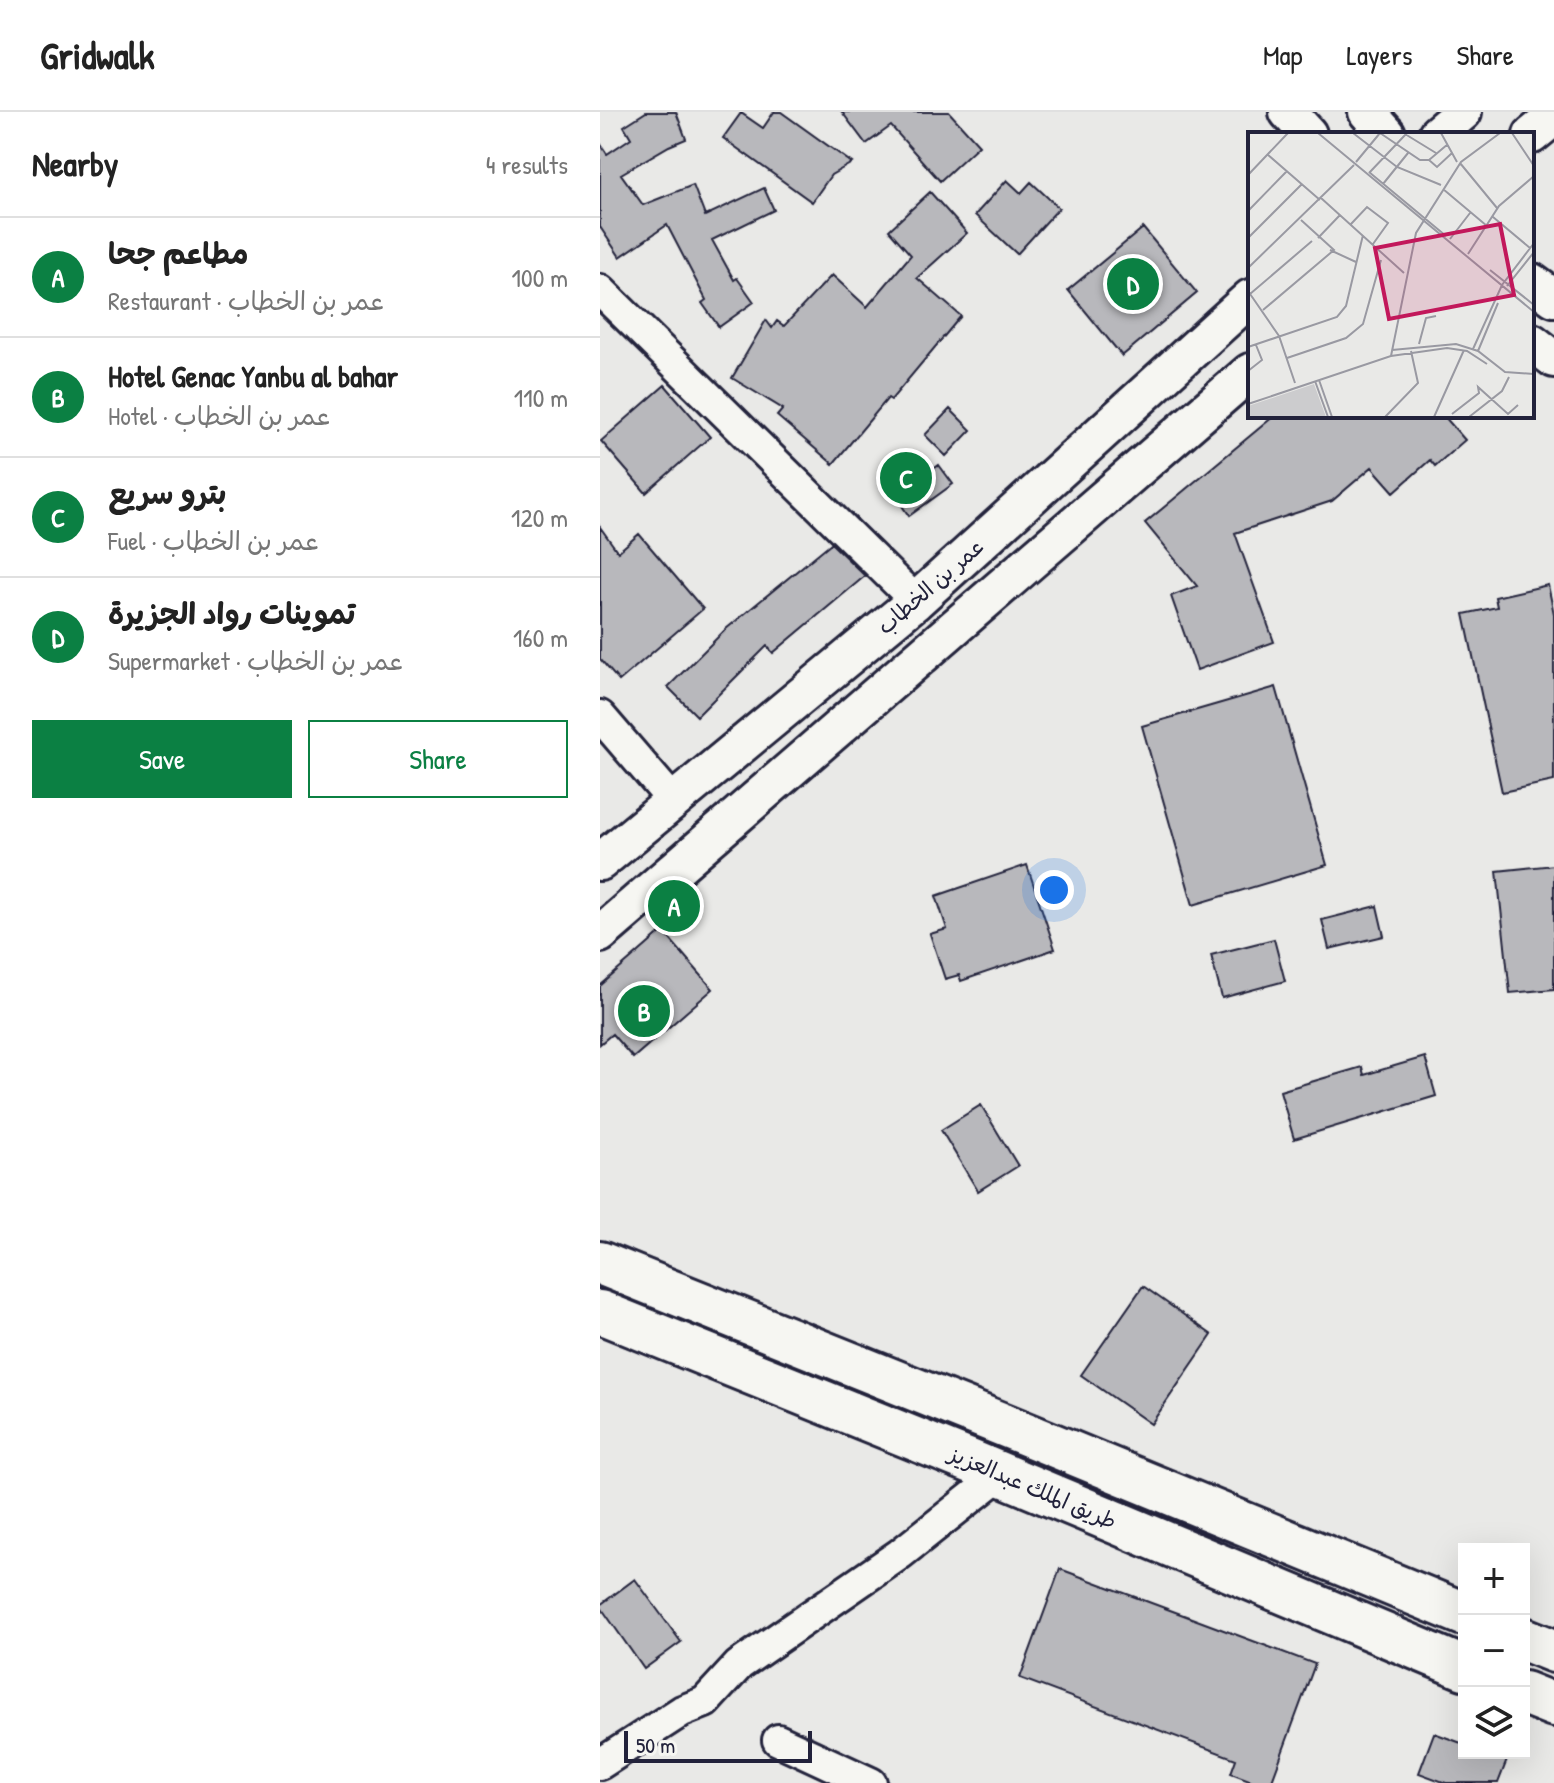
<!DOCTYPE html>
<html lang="en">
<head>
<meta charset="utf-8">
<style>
  body { margin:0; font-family:"Patrick Hand","Playpen Sans Arabic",sans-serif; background:#f2f2f2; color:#222 }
  .controls { position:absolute; right:24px; bottom:24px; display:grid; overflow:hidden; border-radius:0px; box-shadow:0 8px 32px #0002 }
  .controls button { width:72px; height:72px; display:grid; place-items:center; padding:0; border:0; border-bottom:2px solid #e0e0e0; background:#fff; color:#222; font:40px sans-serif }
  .scale { position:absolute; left:24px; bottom:20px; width:188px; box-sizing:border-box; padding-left:8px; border:4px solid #22223b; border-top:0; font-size:22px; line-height:28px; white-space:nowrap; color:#22223b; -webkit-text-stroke:6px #f6f6f2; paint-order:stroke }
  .you { position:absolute; left:454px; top:778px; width:28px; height:28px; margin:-20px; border:6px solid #fff; border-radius:50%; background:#1a73e8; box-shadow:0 0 0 12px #1a73e833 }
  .badge { display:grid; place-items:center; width:52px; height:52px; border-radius:50%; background:#0b8043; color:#fff; font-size:26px; font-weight:700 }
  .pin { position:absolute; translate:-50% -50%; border:4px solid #fff; box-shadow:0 2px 8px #0006 }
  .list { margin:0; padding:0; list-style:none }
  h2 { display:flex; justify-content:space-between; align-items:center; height:104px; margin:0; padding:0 32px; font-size:34px }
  h2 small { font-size:26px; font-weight:400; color:#767676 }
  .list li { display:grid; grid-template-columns:52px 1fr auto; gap:24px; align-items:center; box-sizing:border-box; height:120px; padding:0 32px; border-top:2px solid #e0e0e0 }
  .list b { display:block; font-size:30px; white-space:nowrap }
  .list p { margin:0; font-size:26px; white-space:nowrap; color:#767676 }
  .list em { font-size:26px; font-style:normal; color:#767676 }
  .actions { display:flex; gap:16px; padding:24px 32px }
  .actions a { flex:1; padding:18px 0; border:2px solid #0b8043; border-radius:0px; text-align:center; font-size:28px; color:#0b8043 }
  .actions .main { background:#0b8043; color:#fff }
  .icon { flex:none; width:44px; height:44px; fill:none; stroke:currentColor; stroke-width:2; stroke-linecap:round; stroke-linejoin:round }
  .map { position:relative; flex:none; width:954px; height:1671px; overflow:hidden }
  header { display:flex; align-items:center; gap:48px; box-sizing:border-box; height:112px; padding:0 40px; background:#fff; border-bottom:2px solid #e0e0e0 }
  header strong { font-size:38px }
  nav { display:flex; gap:44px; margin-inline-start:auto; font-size:28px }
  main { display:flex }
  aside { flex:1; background:#fff }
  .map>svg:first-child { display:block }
  .building { fill:#b8b8bc; stroke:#22223b; stroke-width:2 }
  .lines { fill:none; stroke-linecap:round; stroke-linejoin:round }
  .minor-casing { stroke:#22223b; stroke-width:36 }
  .tertiary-casing { stroke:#22223b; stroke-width:42 }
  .secondary-casing { stroke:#22223b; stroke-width:48 }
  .minor { stroke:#f6f6f2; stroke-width:30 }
  .tertiary { stroke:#f6f6f2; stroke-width:36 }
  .secondary { stroke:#f6f6f2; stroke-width:42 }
  .labels { text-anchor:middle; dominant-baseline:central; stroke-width:7; stroke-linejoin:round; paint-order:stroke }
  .street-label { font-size:22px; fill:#22223b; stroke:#f6f6f2 }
  .inset-road { fill:none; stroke:#9999a2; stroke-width:2 }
  .view { fill:#c2185b; fill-opacity:0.15; stroke:#c2185b; stroke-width:4 }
  .inset-edge { fill:none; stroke:#22223b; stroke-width:4 }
</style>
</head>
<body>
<header>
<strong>Gridwalk</strong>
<nav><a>Map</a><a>Layers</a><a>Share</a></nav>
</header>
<main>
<aside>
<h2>Nearby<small>4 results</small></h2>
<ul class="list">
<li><span class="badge">A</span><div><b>مطاعم جحا</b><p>Restaurant · عمر بن الخطاب</p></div><em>100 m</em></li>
<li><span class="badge">B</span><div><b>Hotel Genac Yanbu al bahar</b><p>Hotel · عمر بن الخطاب</p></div><em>110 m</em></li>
<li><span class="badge">C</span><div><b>بترو سريع</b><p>Fuel · عمر بن الخطاب</p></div><em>120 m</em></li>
<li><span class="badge">D</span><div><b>تموينات رواد الجزيرة</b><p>Supermarket · عمر بن الخطاب</p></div><em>160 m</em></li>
</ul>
<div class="actions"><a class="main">Save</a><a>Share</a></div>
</aside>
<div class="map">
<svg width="954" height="1671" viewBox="0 0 954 1671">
  <rect width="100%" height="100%" fill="#e9e9e7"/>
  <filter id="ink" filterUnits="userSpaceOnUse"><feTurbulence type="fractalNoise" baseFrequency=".0125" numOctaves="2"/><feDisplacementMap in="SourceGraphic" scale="16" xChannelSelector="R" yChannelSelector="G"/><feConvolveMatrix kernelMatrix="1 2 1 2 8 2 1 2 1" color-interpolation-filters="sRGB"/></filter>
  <g filter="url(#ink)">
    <path class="building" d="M 46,0 L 76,0 L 86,27 L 69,34 L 21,62 L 43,93 L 93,73 L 105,104 L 164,76 L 174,98 L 112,128 L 134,168 L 137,166 L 154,190 L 119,215 L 102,191 L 106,188 L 67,113 L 20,145 L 0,115 L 0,31 L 7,42 L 31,26 L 24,14 Z
      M 174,0 L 181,0 L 252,51 L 231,63 L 212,90 L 123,26 L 141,1 L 163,16 Z
      M 242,0 L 349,0 L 379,33 L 340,69 L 291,14 L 266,32 Z
      M 407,68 L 421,81 L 431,70 L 459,96 L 417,142 L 375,103 Z
      M 330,80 L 367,121 L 317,166 L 361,204 L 291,288 L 288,286 L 233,352 L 177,304 L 183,297 L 132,266 L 166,208 L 172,216 L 177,209 L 184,214 L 232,163 L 267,195 L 311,143 L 289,118 Z
      M 543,116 L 597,181 L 522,244 L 468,178 Z
      M 65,273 L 110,325 L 46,381 L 1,329 Z
      M 350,297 L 371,318 L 346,344 L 325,323 Z
      M 674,304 L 844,304 L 865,328 L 835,354 L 830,348 L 794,380 L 772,355 L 732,389 L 635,421 L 674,530 L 597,558 L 571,484 L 597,474 L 545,411 Z
      M 339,353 L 353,372 L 309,404 L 296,385 Z
      M 0,415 L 18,440 L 39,422 L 103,497 L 19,569 L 0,547 Z
      M 231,431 L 265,464 L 173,541 L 167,534 L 97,604 L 68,575 L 126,517 Z
      M 948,473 L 954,502 L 954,669 L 902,680 L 864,502 L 897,495 L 895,485 Z
      M 676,575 L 727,753 L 593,793 L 542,614 Z
      M 427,753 L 455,837 L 361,869 L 359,863 L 345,867 L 330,822 L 347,817 L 336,784 Z
      M 954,753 L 954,877 L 910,881 L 897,759 Z
      M 777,794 L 784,824 L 729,837 L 722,808 Z
      M 63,819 L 113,877 L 33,946 L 12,922 L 0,932 L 0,874 Z
      M 674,827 L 685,869 L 622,886 L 611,843 Z
      M 825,945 L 836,984 L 694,1027 L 680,979 L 762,955 L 764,963 Z
      M 381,993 L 418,1054 L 378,1079 L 341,1018 Z
      M 543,1174 L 612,1223 L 551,1312 L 481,1263 Z
      M 460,1457 L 715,1552 L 671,1671 L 657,1671 L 631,1661 L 636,1647 L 420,1566 Z
      M 35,1467 L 81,1530 L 44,1557 L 0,1494 L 0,1493 Z
      M 834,1621 L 864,1632 L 864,1641 L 888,1641 L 907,1648 L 898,1671 L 846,1671 L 819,1661 Z"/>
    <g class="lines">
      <g class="minor-casing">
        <path id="minor" d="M 0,178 L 316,489
          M 0,604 L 74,690
          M 178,1628 L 271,1671
          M 0,1652 L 82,1599 L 105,1590 L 139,1553 L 300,1442 L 401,1362"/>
      </g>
      <g class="tertiary-casing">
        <path id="tertiary" d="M 688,0 L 708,22
          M 767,0 L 787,22
          M 837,22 L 863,0
          M 932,23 L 954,5
          M 932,170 L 954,186
          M 932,230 L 954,247
          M 0,750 L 316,489 L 650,186
          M 0,822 L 650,260"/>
      </g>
      <g class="secondary-casing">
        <path id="secondary" d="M 0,1151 L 426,1322 L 864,1502
          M 0,1200 L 372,1350 L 864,1556
          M 924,1527 L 954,1539
          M 924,1581 L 954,1593"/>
      </g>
      <use href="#minor" class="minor"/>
      <use href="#tertiary" class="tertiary"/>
      <use href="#secondary" class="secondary"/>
    </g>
  </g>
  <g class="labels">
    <g class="street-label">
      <text transform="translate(330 474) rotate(-41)">عمر بن الخطاب</text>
      <text transform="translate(433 1375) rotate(23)">طريق الملك عبدالعزيز</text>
    </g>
  </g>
  <g transform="translate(648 20)">
    <rect width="286" height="286" fill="#e9e9e7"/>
    <path d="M 66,252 L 78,285 L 0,285 L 0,274 Z" fill="#ccccce"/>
    <path class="inset-road" d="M 70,1 L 286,180M 105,1 L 149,35 L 193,53M 132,1 L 172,28 L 181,28M 193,1 L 209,30M 264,1 L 286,34M 157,2 L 188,21M 200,12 L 181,28 L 189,35 L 204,21M 19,22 L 72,68M 108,30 L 132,1M 212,31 L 249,76M 121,40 L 198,104M 121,41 L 159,1M 0,43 L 40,1M 135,52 L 160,21M 195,57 L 239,94M 73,66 L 156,141M 0,79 L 39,39M 245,85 L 282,116M 103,92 L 119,75 L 140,91 L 125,112M 0,106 L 54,52M 70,106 L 92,83M 202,107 L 222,81M 82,118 L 108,130M 220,122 L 251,74 L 286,44M 0,136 L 106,33M 242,138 L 286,173M 259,154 L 286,120M 0,159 L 31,204 L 47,251M 2,162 L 64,109M 15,178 L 86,118 L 53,88M 171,212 L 178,186 L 188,184M 0,215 L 89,185 L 98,174 L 115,103M 225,217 L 254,153 L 286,111M 144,218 L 208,212 L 230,219 L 257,240 L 286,242M 230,219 L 250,171M 143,224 L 199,216 L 219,219 L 239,232M 39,226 L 98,206 L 115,192 L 133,128M 0,239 L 14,228 L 8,213M 71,248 L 84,285M 67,249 L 80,285M 0,272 L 143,224 L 168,101 L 213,30 L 252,1M 204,282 L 231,261 L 230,255 L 260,282 L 270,273M 137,285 L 170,251 L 163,219M 186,285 L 216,218M 221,285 L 254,259 L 261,245"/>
    <path class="view" d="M 252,92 L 266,163 L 141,187 L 127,116 Z"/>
    <rect width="286" height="286" class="inset-edge"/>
  </g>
</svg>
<div class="controls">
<button>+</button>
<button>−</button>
<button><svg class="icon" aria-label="layers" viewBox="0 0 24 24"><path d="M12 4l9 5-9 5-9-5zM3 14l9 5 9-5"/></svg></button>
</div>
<div class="scale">50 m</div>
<div class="you"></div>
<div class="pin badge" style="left:74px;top:794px">A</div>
<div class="pin badge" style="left:44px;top:899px">B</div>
<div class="pin badge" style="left:306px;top:366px">C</div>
<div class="pin badge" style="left:533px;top:172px">D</div>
</div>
</main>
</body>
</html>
